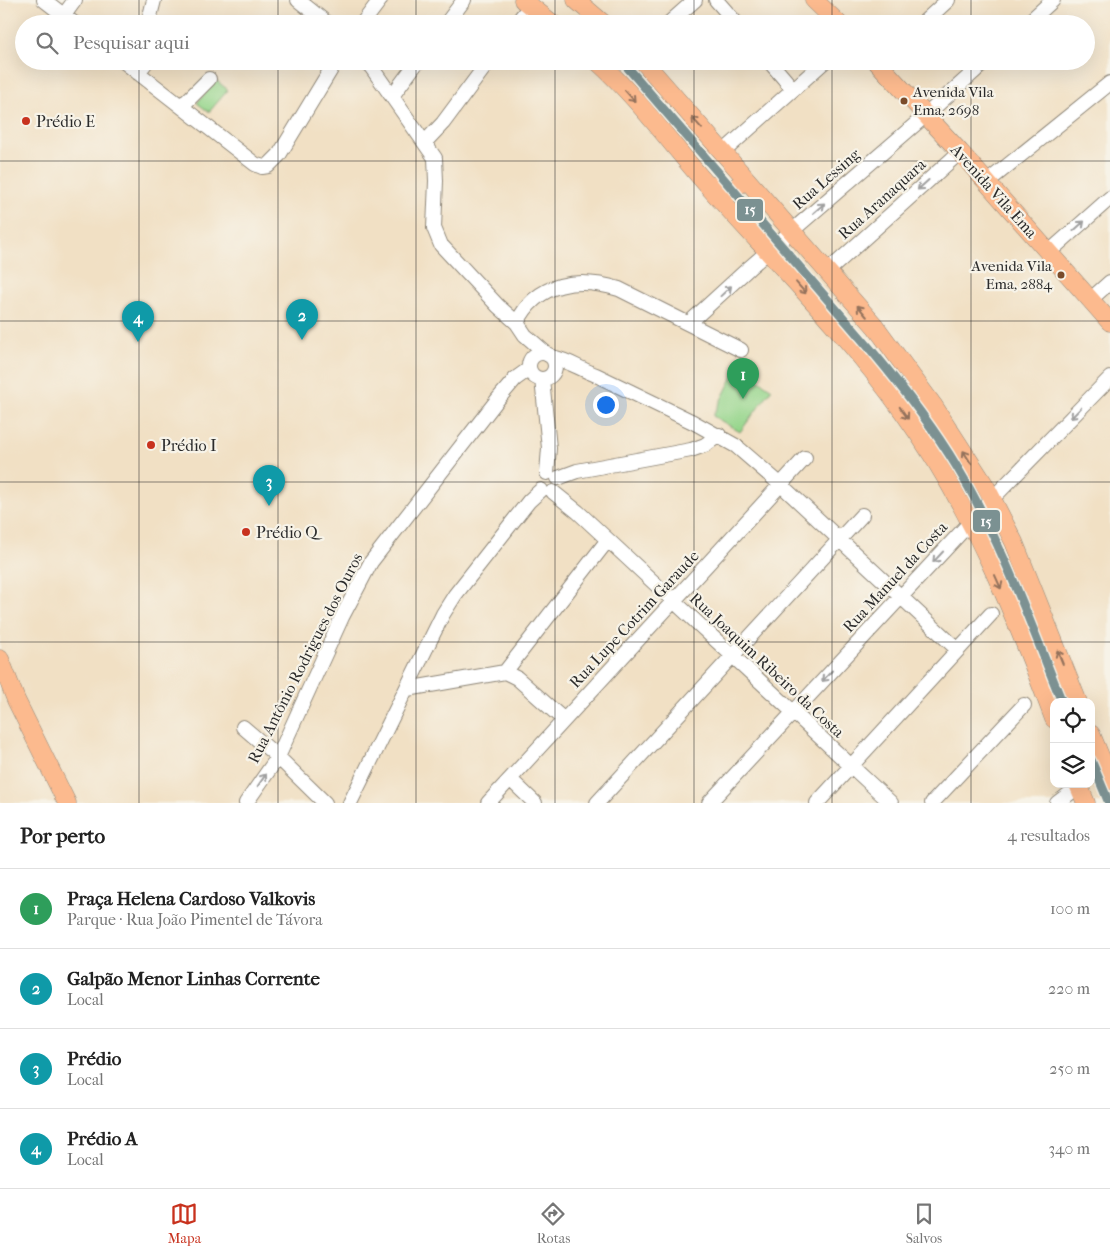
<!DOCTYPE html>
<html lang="pt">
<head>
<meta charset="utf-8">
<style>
  body { margin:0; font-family:"IM FELL French Canon",serif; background:#f6f6f6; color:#222 }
  .controls { position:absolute; right:15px; bottom:15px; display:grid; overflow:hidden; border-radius:10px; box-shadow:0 5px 20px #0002 }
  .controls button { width:45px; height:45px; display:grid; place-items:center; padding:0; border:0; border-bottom:1px solid #e0e0e0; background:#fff; color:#222; font:25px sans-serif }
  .you { position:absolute; left:605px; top:404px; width:18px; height:18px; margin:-12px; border:4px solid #fff; border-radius:50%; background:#1a73e8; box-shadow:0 0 0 8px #1a73e833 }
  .badge { display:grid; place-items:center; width:32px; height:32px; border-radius:50%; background:#c8321e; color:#fff; font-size:16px; font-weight:700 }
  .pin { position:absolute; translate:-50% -41px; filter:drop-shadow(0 1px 2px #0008) }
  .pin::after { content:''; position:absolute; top:26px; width:18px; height:15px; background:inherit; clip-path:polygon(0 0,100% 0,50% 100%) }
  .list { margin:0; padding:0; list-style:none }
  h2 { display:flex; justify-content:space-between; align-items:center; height:65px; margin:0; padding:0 20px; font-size:21px }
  h2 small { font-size:16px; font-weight:400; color:#767676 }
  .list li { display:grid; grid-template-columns:32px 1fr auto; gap:15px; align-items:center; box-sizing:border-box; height:80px; padding:0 20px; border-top:1px solid #e0e0e0 }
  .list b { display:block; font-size:19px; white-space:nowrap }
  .list p { margin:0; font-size:16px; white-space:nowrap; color:#767676 }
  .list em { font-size:16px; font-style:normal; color:#767676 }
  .icon { flex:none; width:28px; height:28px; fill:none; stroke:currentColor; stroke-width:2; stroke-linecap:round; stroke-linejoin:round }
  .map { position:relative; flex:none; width:1110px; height:803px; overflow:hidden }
  .search { position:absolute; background:#fff; box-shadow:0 5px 20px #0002; left:15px; right:15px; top:15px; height:55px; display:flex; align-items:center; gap:12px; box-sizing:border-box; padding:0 18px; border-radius:28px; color:#767676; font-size:19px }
  .sheet { height:385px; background:#fff }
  nav { display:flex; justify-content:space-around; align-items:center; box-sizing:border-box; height:70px; border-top:1px solid #e0e0e0; background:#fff; font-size:14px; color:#767676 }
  nav a { display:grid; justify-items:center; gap:2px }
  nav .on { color:#c8321e }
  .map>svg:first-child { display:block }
  .green { fill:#95d58b; stroke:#60805b }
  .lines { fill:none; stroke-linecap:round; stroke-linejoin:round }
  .minor-casing { stroke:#8e8678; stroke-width:16 }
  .major-casing { stroke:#8e8678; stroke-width:19 }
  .minor { stroke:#fff; stroke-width:14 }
  .major { stroke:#fcba8e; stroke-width:18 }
  .metro-1-casing { stroke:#f7f3e8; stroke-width:12 }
  .metro-1 { stroke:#7b9192; stroke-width:9 }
  .oneway { stroke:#94725c }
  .oneway2 { stroke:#a0a0a0 }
  .grid { fill:none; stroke:#2b2b2b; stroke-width:1; stroke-opacity:0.55 }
  .bus-dot { fill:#7a4b2a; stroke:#f7f3e8; stroke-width:2 }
  .poi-dot { fill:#c8321e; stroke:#f7f3e8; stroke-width:2 }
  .labels { text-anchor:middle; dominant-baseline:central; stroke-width:4.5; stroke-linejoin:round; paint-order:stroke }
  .bus-label { font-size:15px; fill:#2b2b2b; stroke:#f7f3e8; text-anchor:start }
  .poi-label { font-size:16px; fill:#2b2b2b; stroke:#f7f3e8; text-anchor:start }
  .street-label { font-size:16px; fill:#2b2b2b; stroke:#f7f3e8 }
  .line-badge { stroke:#f7f3e8; stroke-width:2 }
  .badge-label { font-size:14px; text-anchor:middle; font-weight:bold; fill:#fff }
</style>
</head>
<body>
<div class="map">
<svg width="1110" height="803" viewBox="0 0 1110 803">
  <rect width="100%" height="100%" fill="#f7f3e8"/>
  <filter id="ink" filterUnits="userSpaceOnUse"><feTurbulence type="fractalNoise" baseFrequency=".02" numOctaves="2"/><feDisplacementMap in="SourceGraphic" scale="10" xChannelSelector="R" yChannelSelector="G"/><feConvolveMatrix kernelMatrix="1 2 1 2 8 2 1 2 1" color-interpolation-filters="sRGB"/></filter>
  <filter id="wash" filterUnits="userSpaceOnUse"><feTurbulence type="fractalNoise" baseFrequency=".0096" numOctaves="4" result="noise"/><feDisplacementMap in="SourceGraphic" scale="20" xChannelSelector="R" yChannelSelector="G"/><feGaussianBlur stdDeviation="1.12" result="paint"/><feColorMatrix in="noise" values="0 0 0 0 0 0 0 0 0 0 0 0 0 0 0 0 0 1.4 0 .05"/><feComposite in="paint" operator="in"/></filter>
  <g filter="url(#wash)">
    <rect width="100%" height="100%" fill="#f1e0c4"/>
    <path class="green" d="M 216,80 L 228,90 L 209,112 L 197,103 Z
      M 738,366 L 772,389 L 740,432 L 713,416 Z"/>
  </g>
  <g filter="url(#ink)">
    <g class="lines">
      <g class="minor-casing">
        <path id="minor" d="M 44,0 L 75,24
          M 298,0 L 328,24
          M 716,0 L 737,24
          M 64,15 L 75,0
          M 148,24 L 154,0
          M 362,24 L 380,0
          M 446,24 L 464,0
          M 516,24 L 530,6
          M 668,24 L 695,0
          M 922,24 L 948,0
          M 1027,24 L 1053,0
          M 123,61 L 255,164 L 262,167 L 268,166 L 279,155 L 336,61
          M 367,61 L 435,158 L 436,181 L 434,228 L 441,245 L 498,306 L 517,323 L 525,335 L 548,355
          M 769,61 L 793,89
          M 138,73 L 147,61
          M 392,96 L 418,61
          M 180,105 L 187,101 L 209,79
          M 425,142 L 443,123 L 489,61
          M 722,153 L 825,61
          M 986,183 L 1110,83
          M 1048,253 L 1110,198
          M 828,271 L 960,152
          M 1090,300 L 1110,282
          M 517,323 C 537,281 579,277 619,289 L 741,350
          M 689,323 L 749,268 L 926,115 L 986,61
          M529 366a13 13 0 1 1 26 0a13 13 0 1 1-26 0Z
          M 551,357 C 568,360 580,369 596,375 L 693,422 L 736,446 L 780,484 L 958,650
          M 542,379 L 549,448 L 547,473
          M 558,478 L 577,471 L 691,450 L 705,445 L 719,435
          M 553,492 L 578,512 L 891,803
          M 505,672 L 517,678 L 564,720
          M 407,689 L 505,672 L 607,541
          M 243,727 L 278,757 L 325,803
          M 1091,777 L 1110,763
          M 510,779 L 535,803
          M 246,803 L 278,757 L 342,617 L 371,562 L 498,399 L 515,379 L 529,369
          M 350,803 L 443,614 L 455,595 L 529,501 L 541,490
          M 488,803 L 805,458
          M 597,803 L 862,515
          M 709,803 L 992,499 L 1110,378
          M 817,803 L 991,614
          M 932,803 L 1024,705
          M 1057,803 L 1082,784"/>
      </g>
      <g class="major-casing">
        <path id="major" d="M 523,0 L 553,24
          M 576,0 L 604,24
          M 814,0 L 839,24
          M 597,61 C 638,98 671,144 708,186 C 774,260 846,331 904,413 C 971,506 1014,612 1054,719
          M 643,61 L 875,326 L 933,405 L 986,487 L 1014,542 L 1078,702
          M 876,61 L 960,152 L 1110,322
          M 707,184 C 725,190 731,193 745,180
          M 0,659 L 16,700 L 67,803
          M 1091,734 L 1110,780
          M 1078,784 L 1086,803"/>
      </g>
      <use href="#minor" class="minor"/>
      <use href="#major" class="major"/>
      <g class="metro-1-casing">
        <path id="metro-1" d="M 622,61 L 872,351 C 903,388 932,425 957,467 C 1001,540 1030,623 1062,702
          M 1091,760 L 1109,803"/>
      </g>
      <use href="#metro-1" class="metro-1"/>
    </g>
    <defs><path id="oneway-shaft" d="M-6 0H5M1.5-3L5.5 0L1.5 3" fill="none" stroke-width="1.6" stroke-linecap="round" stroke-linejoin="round" transform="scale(1.25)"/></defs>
    <g class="oneway">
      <use href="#oneway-shaft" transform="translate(630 96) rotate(48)"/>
      <use href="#oneway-shaft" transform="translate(697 123) rotate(-131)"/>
      <use href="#oneway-shaft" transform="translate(801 288) rotate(49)"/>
      <use href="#oneway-shaft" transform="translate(862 311) rotate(-130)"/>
      <use href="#oneway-shaft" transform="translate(904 413) rotate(55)"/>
      <use href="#oneway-shaft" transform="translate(967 457) rotate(-122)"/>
      <use href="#oneway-shaft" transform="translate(998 582) rotate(66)"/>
      <use href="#oneway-shaft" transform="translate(1060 657) rotate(-112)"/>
    </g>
    <g class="oneway2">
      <use href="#oneway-shaft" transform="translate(923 185) rotate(138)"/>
      <use href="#oneway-shaft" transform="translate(819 208) rotate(-41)"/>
      <use href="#oneway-shaft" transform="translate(1079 226) rotate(-42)"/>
      <use href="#oneway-shaft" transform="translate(726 291) rotate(-43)"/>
      <use href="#oneway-shaft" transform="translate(1076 413) rotate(134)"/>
      <use href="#oneway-shaft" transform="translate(938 557) rotate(133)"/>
      <use href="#oneway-shaft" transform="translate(827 676) rotate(133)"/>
      <use href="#oneway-shaft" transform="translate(262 780) rotate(-55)"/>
    </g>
  </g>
  <path class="grid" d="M 139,0 L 139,24M 278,0 L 278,24M 416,0 L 416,24M 555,0 L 555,24M 694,0 L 694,24M 832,0 L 832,24M 971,0 L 971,24M 139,61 L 139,803M 278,61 L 278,803M 416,61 L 416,803M 555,61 L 555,803M 694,61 L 694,803M 832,61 L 832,803M 971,61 L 971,803M 0,161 L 1110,161M 0,321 L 1110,321M 0,482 L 1110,482M 0,642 L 1110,642"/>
  <g class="bus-dot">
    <circle cx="904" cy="101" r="4.5"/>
    <circle cx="1061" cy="275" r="4.5"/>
  </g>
  <g class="poi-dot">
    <circle cx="26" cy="121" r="5"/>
    <circle cx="151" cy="445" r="5"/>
    <circle cx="246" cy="532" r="5"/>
  </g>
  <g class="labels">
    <g class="bus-label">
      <text x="913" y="92">Avenida Vila<tspan x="913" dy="18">Ema, 2698</tspan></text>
      <text x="1052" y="266" text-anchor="end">Avenida Vila<tspan x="1052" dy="18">Ema, 2884</tspan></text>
    </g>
    <g class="poi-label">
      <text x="36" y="121">Prédio E</text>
      <text x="161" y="445">Prédio I</text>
      <text x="256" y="532">Prédio Q</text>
    </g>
    <g class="street-label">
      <text transform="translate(826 179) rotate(-41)">Rua Lessing</text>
      <text transform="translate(994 191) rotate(48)">Avenida Vila Ema</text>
      <text transform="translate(882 199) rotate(-42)">Rua Aranaquara</text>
      <text transform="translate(895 577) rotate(-47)">Rua Manuel da Costa</text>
      <text transform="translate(634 619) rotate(-47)">Rua Lupe Cotrim Garaude</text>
      <text transform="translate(305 658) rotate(-63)">Rua Antônio Rodrigues dos Ouros</text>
      <text transform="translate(767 665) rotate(43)">Rua Joaquim Ribeiro da Costa</text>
    </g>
  </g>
  <g class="line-badge">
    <rect x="736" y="198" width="28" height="24" rx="5" fill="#7b9192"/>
    <rect x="972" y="509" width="29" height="24" rx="5" fill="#7b9192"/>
  </g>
  <g class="badge-label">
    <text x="750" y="214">15</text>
    <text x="986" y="526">15</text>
  </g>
</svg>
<div class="controls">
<button><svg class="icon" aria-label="locate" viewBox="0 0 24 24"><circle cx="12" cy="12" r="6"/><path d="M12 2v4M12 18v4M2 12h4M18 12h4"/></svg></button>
<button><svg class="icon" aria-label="layers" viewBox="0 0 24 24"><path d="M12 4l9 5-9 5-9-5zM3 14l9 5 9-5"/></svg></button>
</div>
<div class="you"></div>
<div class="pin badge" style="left:743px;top:399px;background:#2e9e5b">1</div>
<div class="pin badge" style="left:302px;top:340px;background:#0f9aa8">2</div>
<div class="pin badge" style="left:269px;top:506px;background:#0f9aa8">3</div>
<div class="pin badge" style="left:138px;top:342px;background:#0f9aa8">4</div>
<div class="search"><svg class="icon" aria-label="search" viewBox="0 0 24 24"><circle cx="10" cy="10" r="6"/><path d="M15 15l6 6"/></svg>Pesquisar aqui</div>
</div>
<section class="sheet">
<h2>Por perto<small>4 resultados</small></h2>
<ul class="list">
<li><span class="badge" style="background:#2e9e5b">1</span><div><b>Praça Helena Cardoso Valkovis</b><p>Parque · Rua João Pimentel de Távora</p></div><em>100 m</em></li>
<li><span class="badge" style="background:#0f9aa8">2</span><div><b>Galpão Menor Linhas Corrente</b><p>Local</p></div><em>220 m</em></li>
<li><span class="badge" style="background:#0f9aa8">3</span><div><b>Prédio</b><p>Local</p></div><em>250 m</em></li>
<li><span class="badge" style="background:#0f9aa8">4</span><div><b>Prédio A</b><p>Local</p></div><em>340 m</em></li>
</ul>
</section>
<nav>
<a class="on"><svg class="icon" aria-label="map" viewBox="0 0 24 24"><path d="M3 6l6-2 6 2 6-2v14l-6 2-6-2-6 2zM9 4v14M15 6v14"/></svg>Mapa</a>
<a><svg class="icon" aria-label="directions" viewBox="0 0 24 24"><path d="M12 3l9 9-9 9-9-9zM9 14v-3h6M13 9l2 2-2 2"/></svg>Rotas</a>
<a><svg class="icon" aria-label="saved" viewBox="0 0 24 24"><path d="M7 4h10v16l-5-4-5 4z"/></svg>Salvos</a>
</nav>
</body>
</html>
